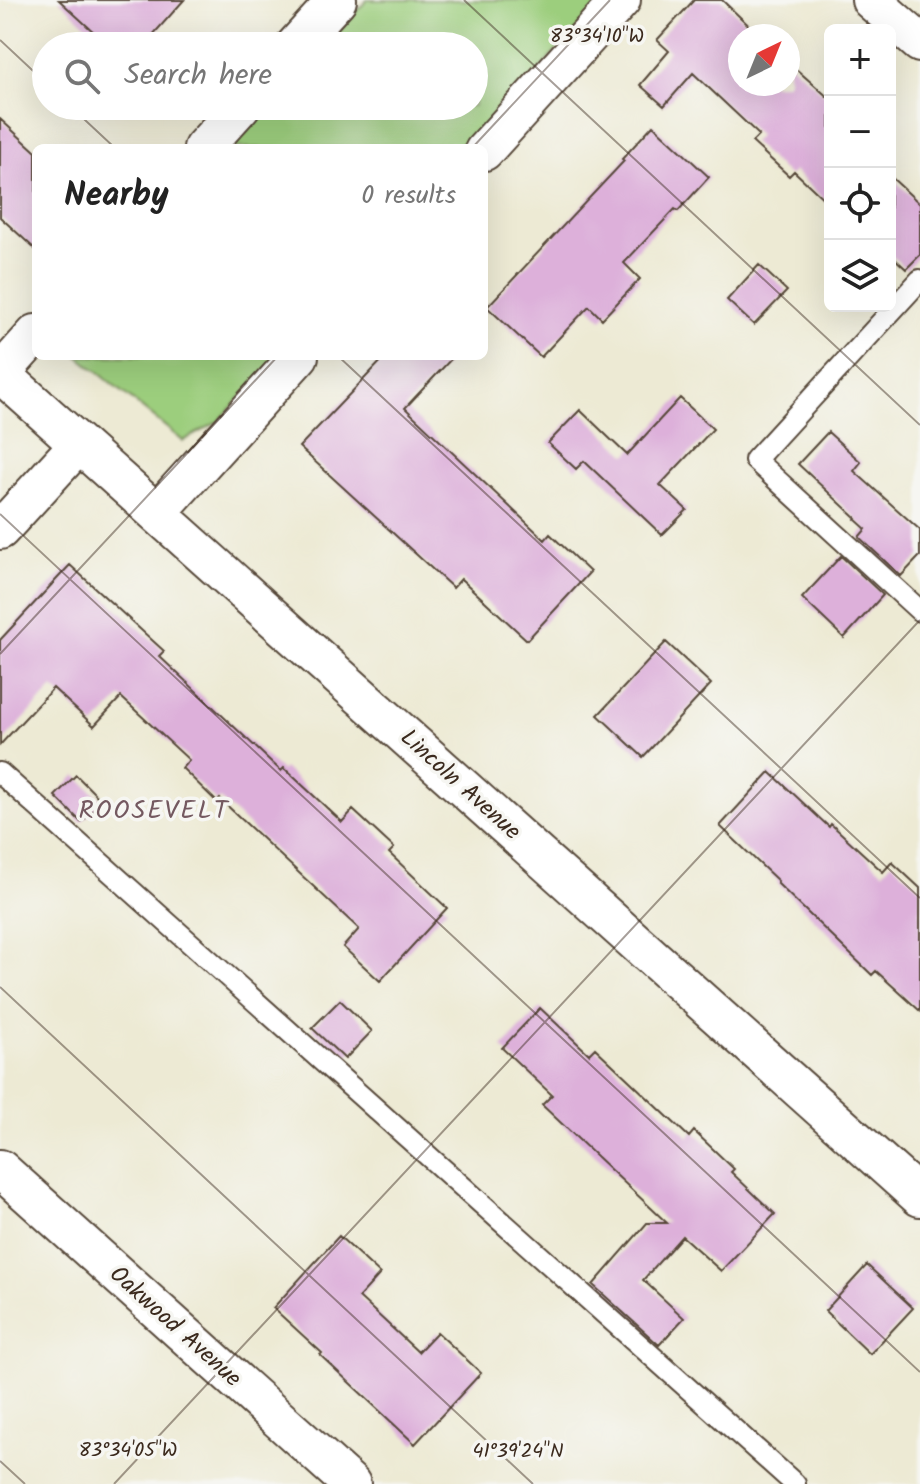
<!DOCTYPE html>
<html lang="en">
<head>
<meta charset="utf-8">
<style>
  body { margin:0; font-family:Kalam,sans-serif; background:#f6f6f6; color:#222 }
  .controls { position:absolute; right:24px; top:24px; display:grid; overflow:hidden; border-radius:12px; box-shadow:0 8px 32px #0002 }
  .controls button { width:72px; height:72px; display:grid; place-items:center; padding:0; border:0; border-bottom:2px solid #e0e0e0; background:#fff; color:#222; font:40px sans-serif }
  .compass { position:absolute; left:728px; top:24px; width:72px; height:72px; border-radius:50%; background:#fff; box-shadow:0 8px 32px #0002; rotate:43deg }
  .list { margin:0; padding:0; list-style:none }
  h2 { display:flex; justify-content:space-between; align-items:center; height:104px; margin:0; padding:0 32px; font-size:34px }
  h2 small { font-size:26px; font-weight:400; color:#767676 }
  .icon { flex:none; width:44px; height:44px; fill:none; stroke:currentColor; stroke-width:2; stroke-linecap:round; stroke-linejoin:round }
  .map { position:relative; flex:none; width:920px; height:1484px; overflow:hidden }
  .search { position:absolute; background:#fff; box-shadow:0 8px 32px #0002; left:32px; top:32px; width:456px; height:88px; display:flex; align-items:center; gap:20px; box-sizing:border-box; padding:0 28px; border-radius:44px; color:#767676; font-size:30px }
  .panel { position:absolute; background:#fff; box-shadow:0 8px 32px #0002; left:32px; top:144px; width:456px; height:216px; border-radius:12px }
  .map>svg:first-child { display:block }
  .green { fill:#9cce7d; stroke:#6c7c4e; stroke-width:2 }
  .building { fill:#ddb0da }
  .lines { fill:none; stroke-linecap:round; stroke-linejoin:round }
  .lane-casing { stroke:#564739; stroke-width:24 }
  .street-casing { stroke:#564739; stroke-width:42 }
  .lane { stroke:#fff; stroke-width:20 }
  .street { stroke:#fff; stroke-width:38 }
  .ticks { fill:none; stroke:#3b2a1e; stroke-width:2; stroke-opacity:0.45 }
  .labels { text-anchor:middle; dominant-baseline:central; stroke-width:7; stroke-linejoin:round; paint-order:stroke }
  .street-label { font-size:24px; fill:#3b2a1e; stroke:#f6f6f2 }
  .neighbourhood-label { font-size:26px; letter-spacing:2px; fill:#745960; stroke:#f6f6f2 }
  .ticks-label { font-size:20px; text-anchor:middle; fill:#3b2a1e; stroke:#f6f6f2; stroke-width:7; stroke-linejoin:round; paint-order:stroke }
</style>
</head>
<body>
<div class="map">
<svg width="920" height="1484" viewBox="0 0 920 1484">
  <rect width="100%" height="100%" fill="#f6f6f2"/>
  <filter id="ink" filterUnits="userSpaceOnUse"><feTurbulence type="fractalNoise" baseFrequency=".0125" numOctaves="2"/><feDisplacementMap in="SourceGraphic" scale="16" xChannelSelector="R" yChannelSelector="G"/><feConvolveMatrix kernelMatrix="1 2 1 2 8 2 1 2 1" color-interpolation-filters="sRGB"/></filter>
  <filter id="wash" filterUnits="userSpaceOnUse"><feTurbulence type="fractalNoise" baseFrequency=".006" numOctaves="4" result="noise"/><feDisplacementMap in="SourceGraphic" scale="32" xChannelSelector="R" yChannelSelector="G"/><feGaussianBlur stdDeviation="1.8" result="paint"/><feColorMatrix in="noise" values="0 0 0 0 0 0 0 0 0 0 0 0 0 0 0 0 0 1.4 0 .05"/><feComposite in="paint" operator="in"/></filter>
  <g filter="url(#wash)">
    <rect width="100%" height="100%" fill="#edead4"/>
    <path class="green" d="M 367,0 L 603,0 L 468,148 L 232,148 L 270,106 L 474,106 L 474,46 L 325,46 Z
      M 78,356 L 279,356 L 218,422 L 183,441 Z"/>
    <g id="blocks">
      <path class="building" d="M 59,0 L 184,0 L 143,46 L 109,46 Z
        M 694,0 L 722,0 L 760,36 L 740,36 L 740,84 L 788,84 L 788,62 L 830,99 L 830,205 L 794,171 L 789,176 L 752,142 L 759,135 L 693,73 L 664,106 L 640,85 L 669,51 L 657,40 Z
        M 0,119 L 36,152 L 36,250 L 0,217 Z
        M 653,125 L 709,177 L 678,211 L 675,209 L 624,263 L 640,279 L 602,319 L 589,306 L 541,357 L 487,307 L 624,161 L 622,159 Z
        M 890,176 L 920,204 L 920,255 L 906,269 L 890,254 Z
        M 759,265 L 787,291 L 754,325 L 727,300 Z
        M 386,356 L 454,356 L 405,408 L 545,540 L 550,534 L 590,572 L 527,640 L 461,579 L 453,588 L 299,447 Z
        M 680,398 L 713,429 L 660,485 L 687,510 L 662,535 L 584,461 L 576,469 L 548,443 L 580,410 L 627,455 Z
        M 828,432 L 861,462 L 854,471 L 920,530 L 920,556 L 901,576 L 859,537 L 866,529 L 855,519 L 856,518 L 798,464 Z
        M 841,556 L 883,595 L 844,638 L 802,598 Z
        M 70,565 L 164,651 L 159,656 L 281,771 L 284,768 L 342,822 L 353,810 L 394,848 L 389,853 L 447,908 L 380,981 L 343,947 L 359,929 L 220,799 L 217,802 L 182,768 L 189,760 L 121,697 L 94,726 L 53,688 L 0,745 L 0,640 Z
        M 666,642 L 711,684 L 643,757 L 598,715 Z
        M 770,772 L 829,827 L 831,824 L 883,872 L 892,862 L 920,888 L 920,1011 L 876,971 L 872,975 L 777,883 L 778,881 L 720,826 Z
        M 76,775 L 103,802 L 81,822 L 55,796 Z
        M 340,1000 L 372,1031 L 345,1059 L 312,1028 Z
        M 540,1008 L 589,1054 L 595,1048 L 689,1137 L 694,1131 L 734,1169 L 731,1172 L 775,1214 L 721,1271 L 682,1236 L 643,1280 L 684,1318 L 659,1345 L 593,1285 L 647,1223 L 667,1223 L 542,1105 L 552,1095 L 502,1048 Z
        M 339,1236 L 380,1274 L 359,1297 L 418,1352 L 437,1332 L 481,1373 L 415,1444 L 320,1355 L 322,1353 L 273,1308 Z
        M 867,1265 L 913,1308 L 870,1354 L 825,1311 Z"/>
    </g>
  </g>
  <g filter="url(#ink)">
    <use href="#blocks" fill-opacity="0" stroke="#564739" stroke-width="2"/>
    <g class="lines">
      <g class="lane-casing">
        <path id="lane" d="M 920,280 L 755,460 L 920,611
          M 0,773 L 795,1484"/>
      </g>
      <g class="street-casing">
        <path id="street" d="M 871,0 L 920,43
          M 295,46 L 337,0
          M 203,148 L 241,106
          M 484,151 L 621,0
          M 0,373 L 920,1197
          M 1,373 L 36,334
          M 157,513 L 299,356
          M 0,530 L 79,444
          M 0,1169 L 351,1484"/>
      </g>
      <use href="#lane" class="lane"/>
      <use href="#street" class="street"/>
    </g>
  </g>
  <path class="ticks" d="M 464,0 L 920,425M 0,40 L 46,83M 70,106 L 115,148M 472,148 L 610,0M 338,356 L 920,898M 0,514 L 920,1372M 0,654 L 278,356M 0,987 L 533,1484M 0,1461 L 25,1484M 114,1484 L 920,620"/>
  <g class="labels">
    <g class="street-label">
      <text transform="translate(460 785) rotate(42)">Lincoln Avenue</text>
      <text transform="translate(175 1327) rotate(42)">Oakwood Avenue</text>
    </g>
    <g class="neighbourhood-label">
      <text x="154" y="811">ROOSEVELT</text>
    </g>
  </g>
  <g class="ticks-label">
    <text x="597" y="42">83°34'10"W</text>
    <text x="128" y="1456">83°34'05"W</text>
    <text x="518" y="1457">41°39'24"N</text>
  </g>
</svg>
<div class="controls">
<button>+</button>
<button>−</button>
<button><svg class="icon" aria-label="locate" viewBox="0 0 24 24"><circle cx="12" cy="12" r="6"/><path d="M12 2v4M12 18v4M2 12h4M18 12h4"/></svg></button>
<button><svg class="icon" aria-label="layers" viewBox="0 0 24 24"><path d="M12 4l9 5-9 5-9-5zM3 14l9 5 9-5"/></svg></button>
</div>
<svg class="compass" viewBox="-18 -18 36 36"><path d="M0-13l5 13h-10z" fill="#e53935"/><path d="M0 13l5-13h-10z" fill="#767676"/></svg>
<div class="search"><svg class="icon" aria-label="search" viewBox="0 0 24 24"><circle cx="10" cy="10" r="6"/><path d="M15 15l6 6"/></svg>Search here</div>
<section class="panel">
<h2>Nearby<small>0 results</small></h2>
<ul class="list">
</ul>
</section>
</div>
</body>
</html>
